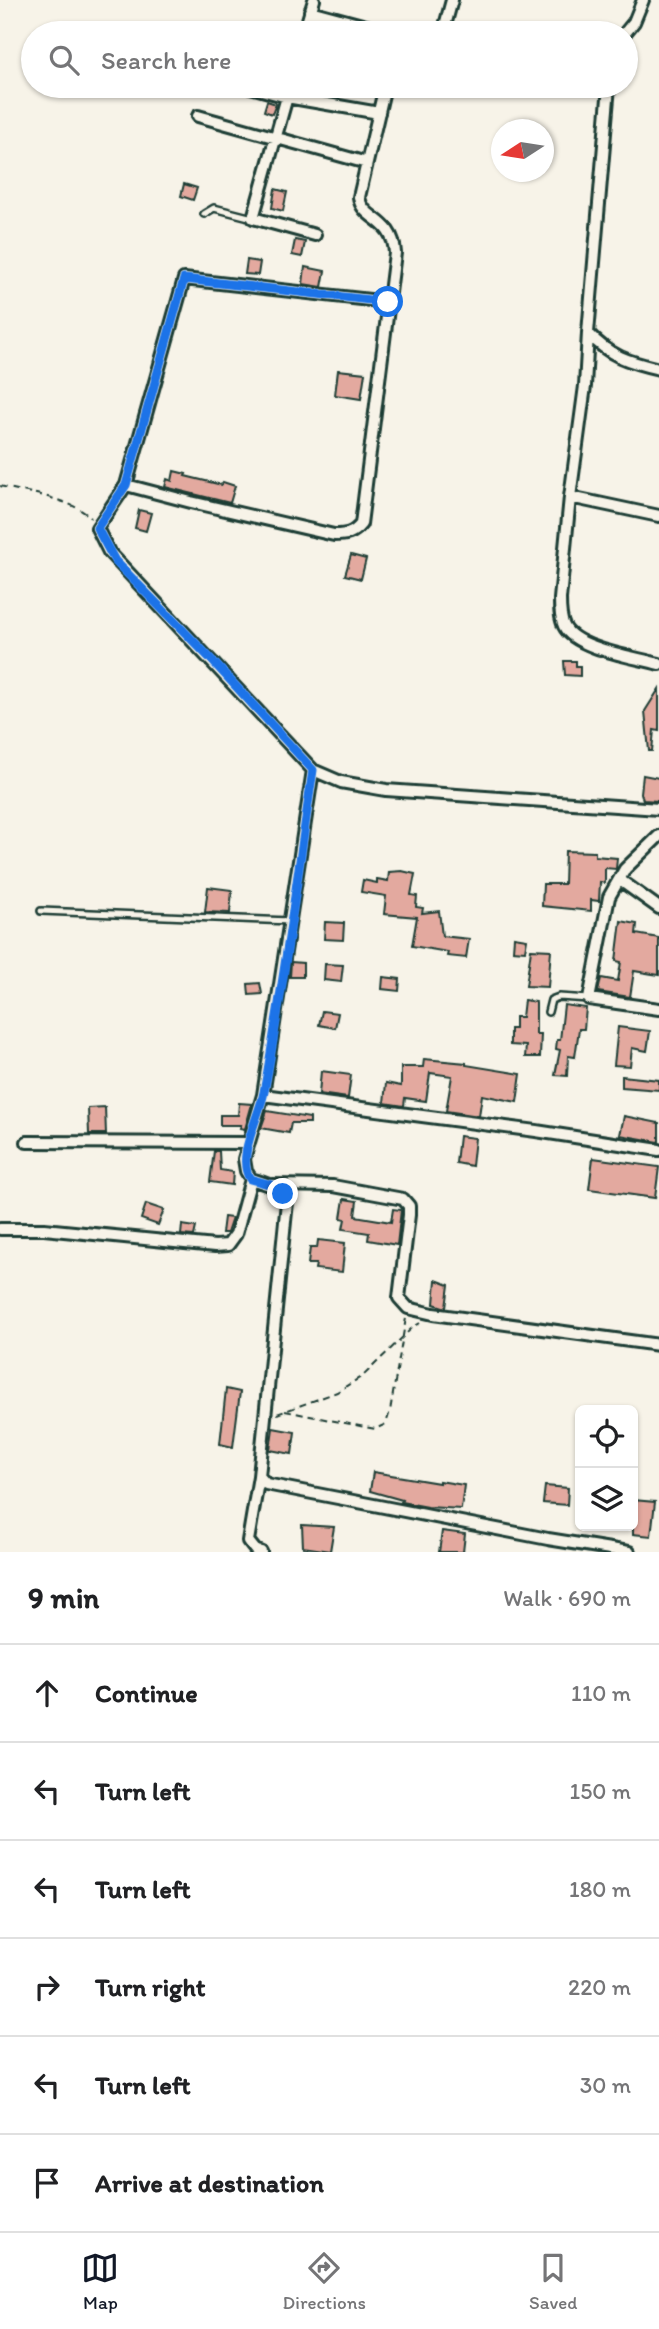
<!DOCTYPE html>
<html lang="en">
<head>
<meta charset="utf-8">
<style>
  body { margin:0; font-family:Itim,sans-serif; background:#f6f6f6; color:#202124 }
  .controls { position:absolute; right:21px; bottom:21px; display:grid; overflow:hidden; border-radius:10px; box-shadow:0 2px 5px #0004 }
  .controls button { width:63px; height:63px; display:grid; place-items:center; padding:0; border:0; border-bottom:2px solid #e0e0e0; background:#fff; color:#202124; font:35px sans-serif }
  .compass { position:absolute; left:491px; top:119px; width:63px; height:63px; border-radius:50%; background:#fff; box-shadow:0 2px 5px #0004; rotate:258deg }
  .stop { position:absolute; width:21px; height:21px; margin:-16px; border:5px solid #1a73e8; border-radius:50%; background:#fff }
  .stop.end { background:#1a73e8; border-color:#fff; box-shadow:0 2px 7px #0008 }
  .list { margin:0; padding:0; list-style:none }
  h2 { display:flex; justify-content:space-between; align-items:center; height:91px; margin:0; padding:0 28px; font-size:30px }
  h2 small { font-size:23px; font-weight:400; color:#757577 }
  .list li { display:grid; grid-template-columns:46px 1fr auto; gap:21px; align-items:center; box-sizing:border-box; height:98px; padding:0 28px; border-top:2px solid #e0e0e0 }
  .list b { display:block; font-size:26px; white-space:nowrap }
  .list em { font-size:23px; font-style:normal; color:#757577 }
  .icon { flex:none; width:38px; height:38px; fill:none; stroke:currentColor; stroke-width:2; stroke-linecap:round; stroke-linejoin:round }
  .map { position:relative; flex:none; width:659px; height:1552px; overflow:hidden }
  .search { position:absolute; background:#fff; box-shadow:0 2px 5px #0004; left:21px; right:21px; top:21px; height:77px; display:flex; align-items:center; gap:18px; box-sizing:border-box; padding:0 24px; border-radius:38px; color:#757577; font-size:26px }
  .sheet { height:679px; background:#fff }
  nav { display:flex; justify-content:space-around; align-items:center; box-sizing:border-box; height:98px; border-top:2px solid #e0e0e0; background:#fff; font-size:19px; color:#757577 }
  nav a { display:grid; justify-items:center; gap:4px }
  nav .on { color:#111827 }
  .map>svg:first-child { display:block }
  .building { fill:#e3a99f; stroke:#1f3d34; stroke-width:2 }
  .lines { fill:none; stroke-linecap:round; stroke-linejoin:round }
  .service-casing { stroke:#1f3d34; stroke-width:10 }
  .minor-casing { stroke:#1f3d34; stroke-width:16 }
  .path { stroke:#1f3d34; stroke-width:2; stroke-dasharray:7 5; stroke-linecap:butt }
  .service { stroke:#f7f3e8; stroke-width:5 }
  .minor { stroke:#f7f3e8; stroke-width:10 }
  .route { stroke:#1a73e8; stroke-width:9 }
</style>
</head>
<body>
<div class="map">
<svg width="659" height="1552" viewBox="0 0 659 1552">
  <rect width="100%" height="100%" fill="#f7f3e8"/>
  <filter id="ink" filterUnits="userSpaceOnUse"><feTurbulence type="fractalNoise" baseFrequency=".0143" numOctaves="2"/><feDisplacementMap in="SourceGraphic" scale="14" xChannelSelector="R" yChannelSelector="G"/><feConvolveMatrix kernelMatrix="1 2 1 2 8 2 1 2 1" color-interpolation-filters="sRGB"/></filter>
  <g filter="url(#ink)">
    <path class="building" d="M 267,101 L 276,104 L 272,114 L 264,111 Z
      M 184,184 L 197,188 L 193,200 L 181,196 Z
      M 275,189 L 287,192 L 283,211 L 272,208 Z
      M 295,240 L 305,242 L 302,257 L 292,255 Z
      M 247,260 L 260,262 L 258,275 L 245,274 Z
      M 305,267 L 325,271 L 322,287 L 303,284 Z
      M 338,370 L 365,373 L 361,399 L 335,395 Z
      M 174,471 L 186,474 L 185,476 L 222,485 L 223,482 L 235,486 L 230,503 L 165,487 L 167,479 L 172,481 Z
      M 139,510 L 151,513 L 146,531 L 135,528 Z
      M 351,555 L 366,559 L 361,579 L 345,575 Z
      M 564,661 L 576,661 L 576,666 L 580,666 L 580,676 L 565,675 Z
      M 659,689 L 659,731 L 654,730 L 652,751 L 649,751 L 645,711 Z
      M 643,775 L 659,778 L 659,801 L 643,800 L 641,793 Z
      M 565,851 L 595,852 L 595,856 L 617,858 L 616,869 L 605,868 L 605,883 L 600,882 L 599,901 L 591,900 L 591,911 L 542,906 L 543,884 L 564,884 Z
      M 402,871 L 415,874 L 411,895 L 417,896 L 416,907 L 423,908 L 422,913 L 439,911 L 442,936 L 469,939 L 466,958 L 447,956 L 448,952 L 412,946 L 417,917 L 384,914 L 386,896 L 361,892 L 363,880 L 377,883 L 377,879 L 388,881 L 389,872 Z
      M 208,887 L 232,890 L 230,913 L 205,912 Z
      M 621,921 L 637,924 L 636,934 L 659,938 L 659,975 L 634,971 L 630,997 L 598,992 L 601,978 L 618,981 L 621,962 L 616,961 Z
      M 325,922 L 344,923 L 343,940 L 324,939 Z
      M 514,937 L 527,939 L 525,951 L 513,950 Z
      M 531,949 L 551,950 L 548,987 L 526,986 Z
      M 291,962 L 303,963 L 303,977 L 290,977 Z
      M 325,964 L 343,965 L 341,982 L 324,980 Z
      M 383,977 L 400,979 L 399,991 L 382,989 Z
      M 260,983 L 262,994 L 249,995 L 248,984 Z
      M 524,1000 L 536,1002 L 536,1034 L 541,1034 L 540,1057 L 525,1057 L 526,1046 L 510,1045 L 510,1029 L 515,1029 L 515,1017 L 522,1017 Z
      M 564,1005 L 586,1008 L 584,1029 L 579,1029 L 575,1057 L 568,1056 L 567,1076 L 555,1075 L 560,1050 L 556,1049 L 557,1040 L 560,1040 Z
      M 322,1011 L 338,1013 L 335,1028 L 319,1025 Z
      M 618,1027 L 650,1031 L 647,1051 L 632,1048 L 630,1066 L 614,1065 Z
      M 424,1059 L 466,1063 L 466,1065 L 521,1074 L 517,1102 L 482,1095 L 479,1116 L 446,1111 L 452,1076 L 430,1073 L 426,1101 L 405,1098 L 404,1106 L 384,1103 L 386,1083 L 401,1086 L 401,1067 L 423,1067 Z
      M 321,1071 L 351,1075 L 348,1098 L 319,1094 Z
      M 622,1076 L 659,1080 L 659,1090 L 622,1087 Z
      M 239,1103 L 252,1104 L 245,1129 L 240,1128 L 241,1125 L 220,1125 L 220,1115 L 238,1115 Z
      M 105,1107 L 106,1134 L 89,1134 L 88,1108 Z
      M 267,1111 L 310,1118 L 310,1123 L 291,1123 L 289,1133 L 261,1128 Z
      M 624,1116 L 659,1123 L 659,1142 L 620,1135 Z
      M 459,1136 L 475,1138 L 472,1166 L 456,1163 Z
      M 214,1151 L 219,1151 L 220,1170 L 233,1172 L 232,1185 L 210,1182 Z
      M 593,1158 L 659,1167 L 655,1198 L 589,1189 Z
      M 344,1199 L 357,1201 L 355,1216 L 391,1222 L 393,1209 L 401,1210 L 397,1245 L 368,1240 L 369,1233 L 343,1229 L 345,1219 L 341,1218 Z
      M 146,1204 L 164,1210 L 158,1225 L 141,1219 Z
      M 224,1217 L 232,1218 L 227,1233 L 222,1233 Z
      M 182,1225 L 196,1227 L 194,1236 L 181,1235 Z
      M 318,1240 L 345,1243 L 342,1272 L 315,1269 L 316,1264 L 308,1264 L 310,1248 L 317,1248 Z
      M 436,1280 L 449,1285 L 446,1308 L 434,1304 Z
      M 226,1389 L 240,1392 L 233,1447 L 220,1444 Z
      M 273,1428 L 295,1432 L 292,1454 L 270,1450 Z
      M 373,1472 L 439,1483 L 439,1481 L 464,1485 L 461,1509 L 428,1507 L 401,1502 L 402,1500 L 370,1491 Z
      M 545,1486 L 568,1488 L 567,1505 L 543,1503 Z
      M 633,1500 L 655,1502 L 651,1536 L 633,1534 Z
      M 302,1525 L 334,1527 L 330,1551 L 303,1547 Z
      M 442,1531 L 465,1534 L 463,1552 L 439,1552 Z"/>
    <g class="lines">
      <g class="service-casing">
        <path id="service" d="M 204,214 L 214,208 L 253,218
          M 41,911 L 290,921
          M 548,1012 L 551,1000 L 559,997 L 589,999"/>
      </g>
      <g class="minor-casing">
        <path id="minor" d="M 310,11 L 392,33
          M 219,33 L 220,33
          M 304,33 L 314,0
          M 443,33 L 452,0
          M 625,33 L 634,22 L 643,0
          M 247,86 L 287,97 L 379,113
          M 290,86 L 253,218 L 315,235
          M 609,86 L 588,333 L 585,386 L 570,497 L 560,599 C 560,608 560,618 564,626 C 575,649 635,657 659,664
          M 198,116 L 367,163
          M 388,302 L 184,279 L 126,485 L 97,528 L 109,552 L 313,770 L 341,782 L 386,790 L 659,809
          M 588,333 C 609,356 629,362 659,369
          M 126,485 L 191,502 L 334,535 C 346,535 353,534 361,524 L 395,253 C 393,217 362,221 359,197 L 385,86
          M 570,497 L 659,516
          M 313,770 L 263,1095 L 244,1159 L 246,1171 L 251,1179 C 266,1184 280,1186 287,1202 L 259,1476 L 266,1484 L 548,1539 L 629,1552
          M 659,836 L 625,869 L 609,897 L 589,999 L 659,1009
          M 620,880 L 659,908
          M 263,1095 L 536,1131 L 659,1150
          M 27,1142 L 249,1143
          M 272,1185 L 333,1186 L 403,1199 L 409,1206 L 409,1215 L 399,1298 L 408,1308 L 433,1314 L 659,1345
          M 0,1229 L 44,1229 L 215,1246 L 228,1245 L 236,1234 L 251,1179
          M 259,1476 L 248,1541 L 256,1551 L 261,1552"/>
      </g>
      <path class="path" d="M 0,486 C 27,493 71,498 91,518
        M 285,1411 L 375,1429 L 386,1424 L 390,1411 L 406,1318
        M 277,1414 L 337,1392 L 364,1375 L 411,1329 L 420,1323"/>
      <use href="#service" class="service"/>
      <use href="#minor" class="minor"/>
    </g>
  </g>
  <g class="lines" filter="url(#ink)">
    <path class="route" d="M 283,1194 L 272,1185 L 250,1179 C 236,1156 259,1118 264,1092 C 284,986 297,877 313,770 L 209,657 L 115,561 L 97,528 L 126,485 L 184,279 L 388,302"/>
  </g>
</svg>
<div class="controls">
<button><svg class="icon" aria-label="locate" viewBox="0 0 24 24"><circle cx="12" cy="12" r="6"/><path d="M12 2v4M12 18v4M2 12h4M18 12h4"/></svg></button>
<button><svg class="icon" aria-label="layers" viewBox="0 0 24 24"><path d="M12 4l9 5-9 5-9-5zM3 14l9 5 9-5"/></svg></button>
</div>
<svg class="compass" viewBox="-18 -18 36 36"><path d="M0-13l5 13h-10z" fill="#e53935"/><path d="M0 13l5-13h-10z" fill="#757577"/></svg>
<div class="stop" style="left:388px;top:302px"></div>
<div class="stop end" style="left:283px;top:1194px"></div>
<div class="search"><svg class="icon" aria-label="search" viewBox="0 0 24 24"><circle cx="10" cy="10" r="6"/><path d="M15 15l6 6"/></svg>Search here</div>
</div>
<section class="sheet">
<h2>9 min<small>Walk · 690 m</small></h2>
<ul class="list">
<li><svg class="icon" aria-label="ahead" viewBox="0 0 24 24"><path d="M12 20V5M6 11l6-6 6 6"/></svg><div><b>Continue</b></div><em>110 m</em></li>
<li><svg class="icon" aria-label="left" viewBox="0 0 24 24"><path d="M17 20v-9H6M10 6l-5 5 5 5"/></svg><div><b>Turn left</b></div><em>150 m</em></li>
<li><svg class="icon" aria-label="left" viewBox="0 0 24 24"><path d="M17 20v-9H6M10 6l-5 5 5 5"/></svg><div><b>Turn left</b></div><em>180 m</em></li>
<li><svg class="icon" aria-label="right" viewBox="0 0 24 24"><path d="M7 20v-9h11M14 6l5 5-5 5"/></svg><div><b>Turn right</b></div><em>220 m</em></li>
<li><svg class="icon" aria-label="left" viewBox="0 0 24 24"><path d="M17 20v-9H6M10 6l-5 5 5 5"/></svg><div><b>Turn left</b></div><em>30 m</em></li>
<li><svg class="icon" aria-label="arrive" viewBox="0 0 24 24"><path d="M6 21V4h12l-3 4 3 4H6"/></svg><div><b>Arrive at destination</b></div></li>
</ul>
</section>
<nav>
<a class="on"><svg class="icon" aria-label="map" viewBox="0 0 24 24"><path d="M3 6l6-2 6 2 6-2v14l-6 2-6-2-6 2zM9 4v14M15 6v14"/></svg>Map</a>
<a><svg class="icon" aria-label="directions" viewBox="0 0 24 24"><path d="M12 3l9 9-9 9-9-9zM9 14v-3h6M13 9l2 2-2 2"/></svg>Directions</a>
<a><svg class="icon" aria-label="saved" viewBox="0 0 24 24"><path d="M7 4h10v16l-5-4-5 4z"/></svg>Saved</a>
</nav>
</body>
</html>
